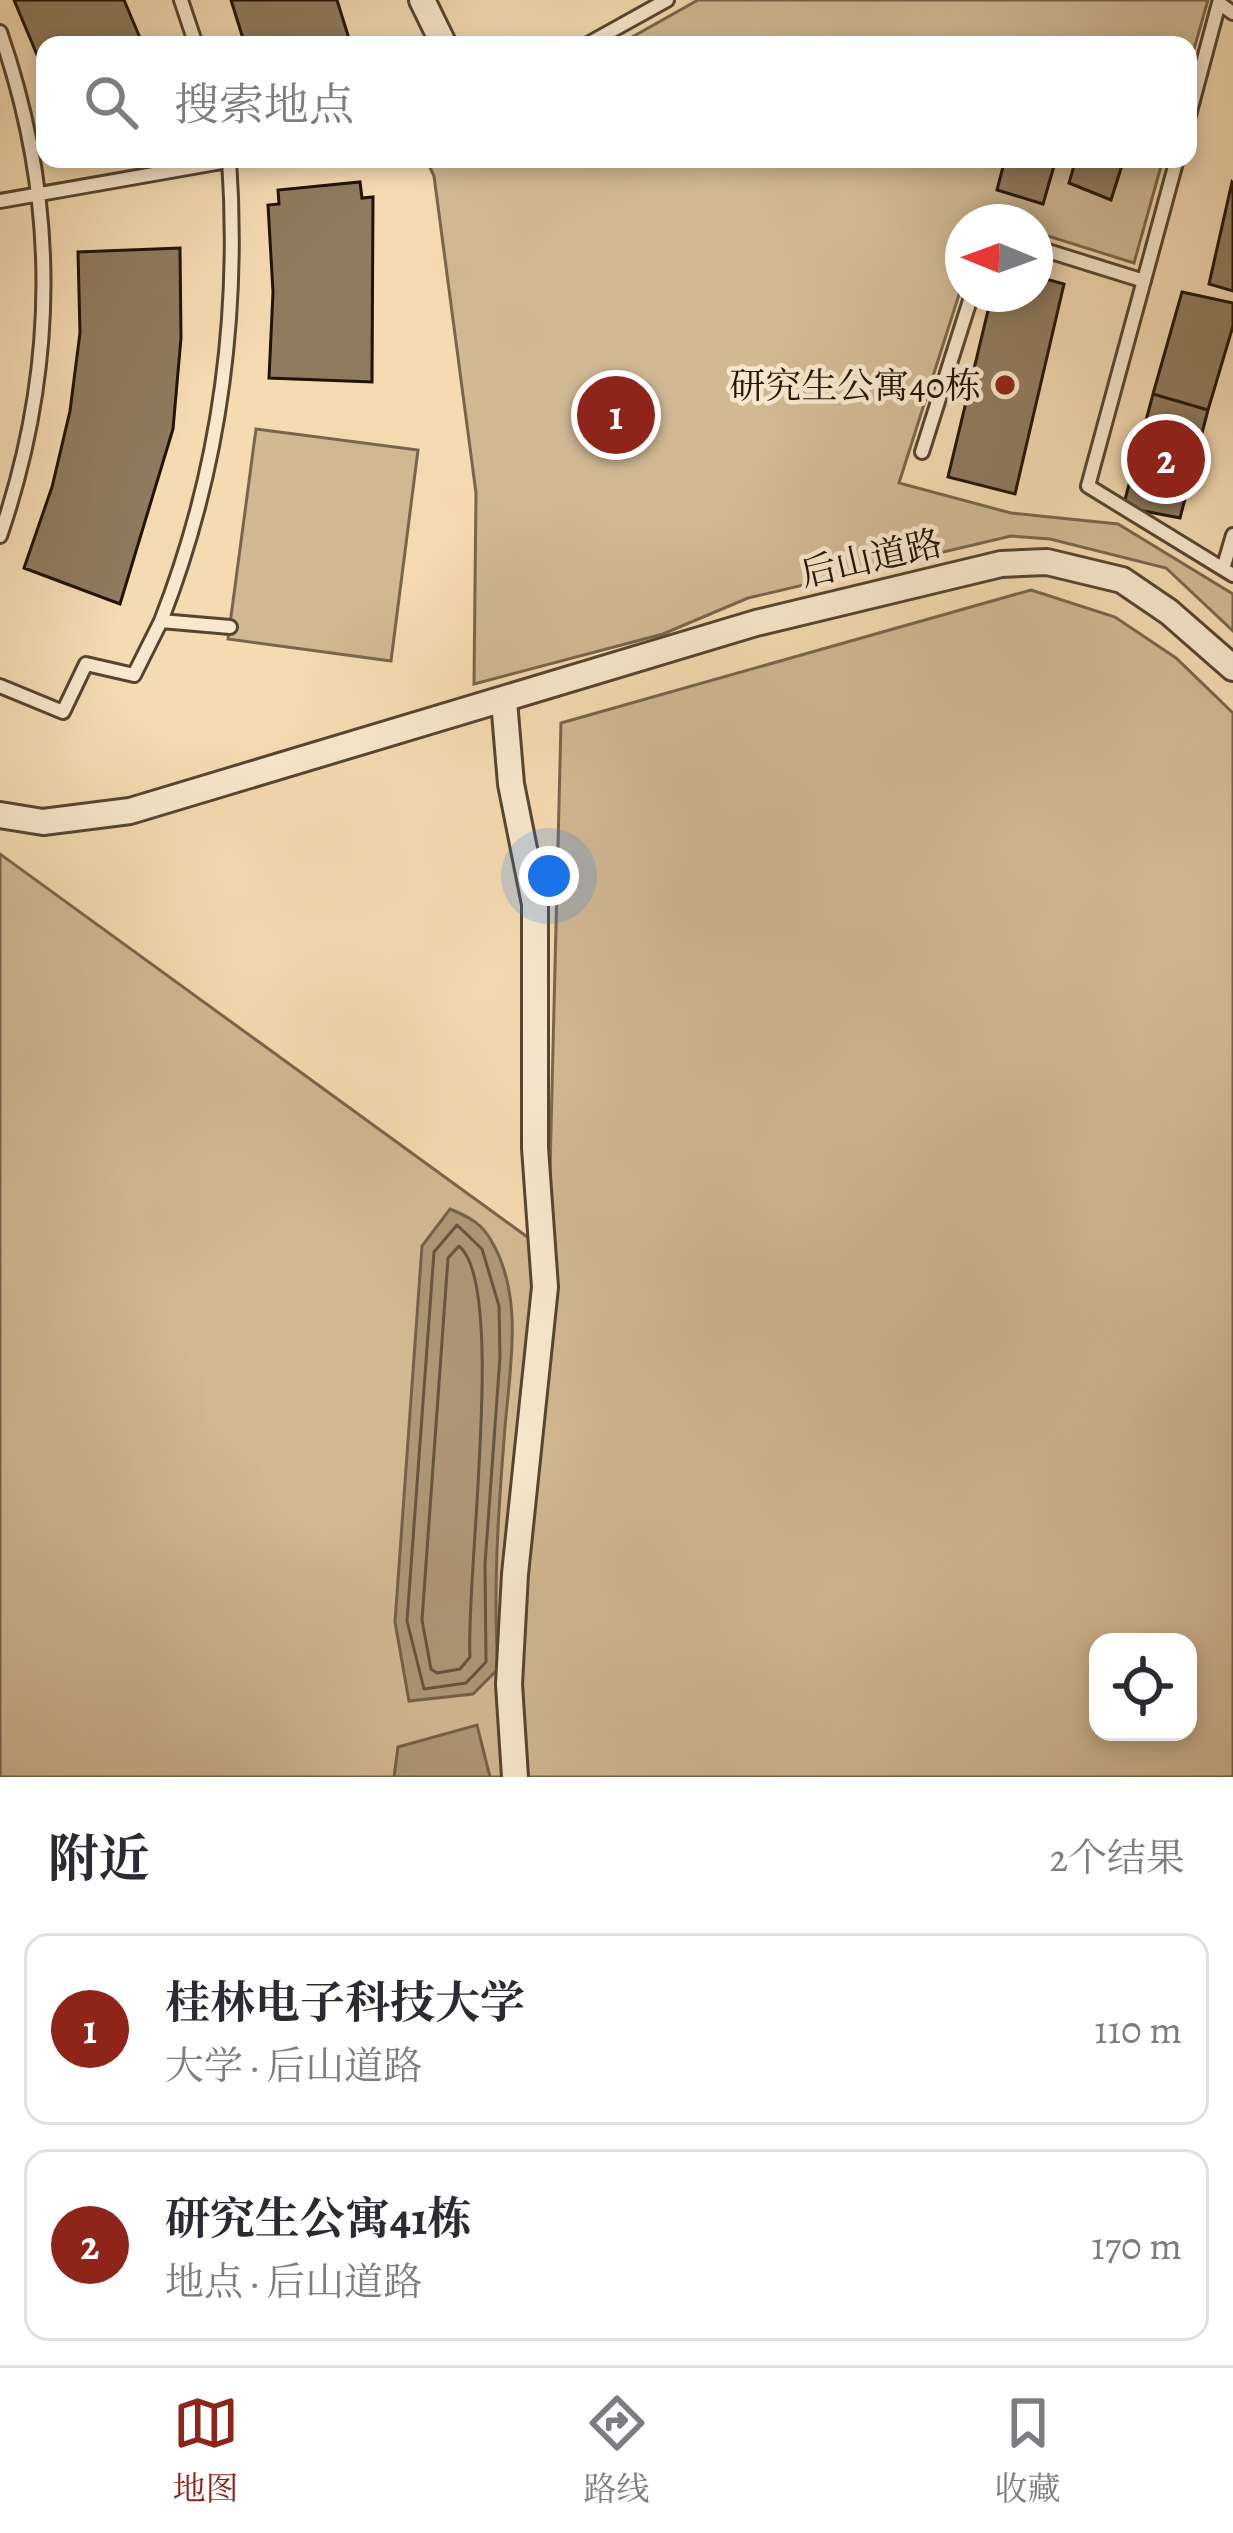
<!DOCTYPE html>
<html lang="zh">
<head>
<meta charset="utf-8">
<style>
  body { margin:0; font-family:Alegreya,"Noto Serif SC",serif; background:#f7f7f7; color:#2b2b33 }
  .controls { position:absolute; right:36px; bottom:36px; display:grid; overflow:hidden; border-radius:24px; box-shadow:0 6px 18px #0003 }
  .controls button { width:108px; height:108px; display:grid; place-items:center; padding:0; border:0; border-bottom:3px solid #e1e1e2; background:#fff; color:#2b2b33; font:60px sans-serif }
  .compass { position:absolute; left:945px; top:204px; width:108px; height:108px; border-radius:50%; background:#fff; box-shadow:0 6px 18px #0003; rotate:271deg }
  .you { position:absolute; left:549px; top:876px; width:42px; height:42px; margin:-30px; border:9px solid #fff; border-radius:50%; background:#1a73e8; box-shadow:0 0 0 18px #1a73e833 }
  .badge { display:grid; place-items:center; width:78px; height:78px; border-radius:50%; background:#8f2418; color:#fff; font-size:39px; font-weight:700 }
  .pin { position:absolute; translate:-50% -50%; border:6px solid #fff; box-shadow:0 3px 12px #0006 }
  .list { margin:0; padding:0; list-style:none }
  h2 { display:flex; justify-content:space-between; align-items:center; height:156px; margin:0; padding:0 48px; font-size:51px }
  h2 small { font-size:39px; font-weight:400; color:#7c7c81 }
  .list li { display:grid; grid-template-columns:78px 1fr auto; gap:36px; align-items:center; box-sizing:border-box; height:192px; margin:0 24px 24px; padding:0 24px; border:3px solid #e1e1e2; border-radius:24px }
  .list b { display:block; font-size:45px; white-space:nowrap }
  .list p { margin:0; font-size:39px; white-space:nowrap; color:#7c7c81 }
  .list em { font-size:39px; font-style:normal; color:#7c7c81 }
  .icon { flex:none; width:66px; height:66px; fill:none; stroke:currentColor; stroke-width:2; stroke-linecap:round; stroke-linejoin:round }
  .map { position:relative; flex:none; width:1233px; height:1777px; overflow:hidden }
  .search { position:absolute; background:#fff; box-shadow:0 6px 18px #0003; left:36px; right:36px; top:36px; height:132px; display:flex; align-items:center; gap:30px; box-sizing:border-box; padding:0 42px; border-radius:24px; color:#7c7c81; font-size:45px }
  .sheet { height:588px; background:#fff }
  nav { display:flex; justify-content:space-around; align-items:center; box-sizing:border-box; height:168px; border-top:3px solid #e1e1e2; background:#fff; font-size:33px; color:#7c7c81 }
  nav a { display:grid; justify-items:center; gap:6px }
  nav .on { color:#8f2418 }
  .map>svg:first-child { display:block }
  .green { fill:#d1b994; stroke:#78664c; stroke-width:3; fill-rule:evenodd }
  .water { fill:#ad9777; stroke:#756249; stroke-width:3 }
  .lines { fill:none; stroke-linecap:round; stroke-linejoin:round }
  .shore { stroke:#66553e; stroke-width:3 }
  .building { fill:#8f7b5e; stroke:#201304; stroke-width:3 }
  .lane-casing { stroke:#554530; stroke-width:18 }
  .street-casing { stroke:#554530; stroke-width:30 }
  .lane { stroke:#f8e8cd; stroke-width:12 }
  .street { stroke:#f8e8cd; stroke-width:24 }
  .poi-dot { fill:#8f2418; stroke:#f8e8cd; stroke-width:4.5 }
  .labels { text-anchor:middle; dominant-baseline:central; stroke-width:9; stroke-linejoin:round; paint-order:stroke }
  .poi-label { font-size:36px; fill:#201304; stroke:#f8e8cd; text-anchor:end }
  .street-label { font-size:36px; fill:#201304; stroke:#f8e8cd }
</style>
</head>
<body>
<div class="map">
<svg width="1233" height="1777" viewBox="0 0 1233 1777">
  <rect width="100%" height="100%" fill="#f5dbb2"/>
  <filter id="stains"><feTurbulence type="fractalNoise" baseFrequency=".00167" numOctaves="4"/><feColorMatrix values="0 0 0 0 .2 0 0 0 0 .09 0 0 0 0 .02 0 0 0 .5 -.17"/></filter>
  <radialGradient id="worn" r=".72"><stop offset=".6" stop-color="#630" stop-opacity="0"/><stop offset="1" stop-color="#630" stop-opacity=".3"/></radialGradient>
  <path class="green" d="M 698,0 L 1208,0 L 1188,70 L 1188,45 L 618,45 Z
    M 426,159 L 1163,159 L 1134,263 L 1035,232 L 1035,222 L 984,217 L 982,222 L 963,222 L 963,282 L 899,483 L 1011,513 L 1118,524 L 1233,594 L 1233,631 L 1166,568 L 1050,539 L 1011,536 L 748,598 L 663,634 L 474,684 L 476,493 L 434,176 Z
    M 256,429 L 418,450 L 391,661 L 228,639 Z
    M 1031,590 L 1115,617 L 1176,658 L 1233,713 L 1233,1777 L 0,1777 L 0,854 L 548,1252 L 561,723 ZM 1098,1642 L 1188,1642 L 1188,1732 L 1098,1732 Z"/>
  <path class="water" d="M 450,1209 C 469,1217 482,1223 492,1242 C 526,1301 508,1376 504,1440 C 498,1516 493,1593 498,1669 L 473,1694 L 409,1701 L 395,1622 L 422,1246 Z
    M 477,1725 L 490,1777 L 394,1777 L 398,1747 Z"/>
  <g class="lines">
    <path class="shore" d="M 457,1225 L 482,1249 L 499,1306 L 500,1357 L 485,1564 L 486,1662 L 466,1683 L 424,1689 L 407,1621 L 434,1252 Z
      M 459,1246 C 507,1285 465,1580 470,1657 L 460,1669 L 437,1673 L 431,1669 L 422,1620 L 448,1258 Z"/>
  </g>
  <path class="building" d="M 14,0 L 124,0 L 143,45 L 45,45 L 45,74 Z
    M 231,0 L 337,0 L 351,45 L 245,45 Z
    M 1005,159 L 1056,159 L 1043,204 L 997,190 Z
    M 1076,159 L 1124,159 L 1111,200 L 1069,183 Z
    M 360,182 L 362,198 L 373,197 L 372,382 L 269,378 L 273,292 L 268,205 L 279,204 L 278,190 Z
    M 1232,182 L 1233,183 L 1233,291 L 1209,284 Z
    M 180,248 L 181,338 L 173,429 L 120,604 L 24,568 L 52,487 L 70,411 L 80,333 L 78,252 Z
    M 1035,276 L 1064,284 L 1015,494 L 948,477 L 992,294 L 1035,294 Z
    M 1182,292 L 1233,303 L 1233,326 L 1208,410 L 1153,394 Z
    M 1153,394 L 1208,410 L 1180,518 L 1123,507 Z"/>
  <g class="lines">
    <g class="lane-casing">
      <path id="lane" d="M 181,0 L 196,45
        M 0,32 C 58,199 58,367 0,536
        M 586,45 L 667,0
        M 1188,119 L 1219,3 L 1233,13
        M 1177,159 L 1088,486 L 1233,575
        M 0,201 L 239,159
        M 1035,247 L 1144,281
        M 922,452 L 972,294
        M 1223,569 L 1233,535
        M 161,621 C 219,473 240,319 229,159
        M 0,686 L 63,712 L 86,664 L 134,675 L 161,621 L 230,627"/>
    </g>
    <g class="street-casing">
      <path id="street" d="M 422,0 L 444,45
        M 504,701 L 511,784 L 535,904 L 535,1148 L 545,1287 L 515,1574 L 509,1684 L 515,1777
        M 0,815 L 43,822 L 130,811 L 756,623 L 1001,564 L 1047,562 L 1122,580 L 1169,612 L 1233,668"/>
    </g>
    <use href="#lane" class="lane"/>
    <use href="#street" class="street"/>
  </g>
  <circle class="poi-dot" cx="1005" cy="385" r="12"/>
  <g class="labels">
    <g class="poi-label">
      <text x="981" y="385">研究生公寓40栋</text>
    </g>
    <g class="street-label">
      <text transform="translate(871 558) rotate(-13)">后山道路</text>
    </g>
  </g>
  <rect width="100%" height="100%" filter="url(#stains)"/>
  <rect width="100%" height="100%" fill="url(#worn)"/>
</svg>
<div class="controls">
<button><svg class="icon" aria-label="locate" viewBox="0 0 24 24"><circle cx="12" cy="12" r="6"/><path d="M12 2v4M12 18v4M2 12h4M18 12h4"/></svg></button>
</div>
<svg class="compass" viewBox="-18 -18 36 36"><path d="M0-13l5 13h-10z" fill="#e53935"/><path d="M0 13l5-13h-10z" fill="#7c7c81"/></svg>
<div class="you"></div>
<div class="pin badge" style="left:616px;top:415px">1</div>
<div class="pin badge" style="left:1166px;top:459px">2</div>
<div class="search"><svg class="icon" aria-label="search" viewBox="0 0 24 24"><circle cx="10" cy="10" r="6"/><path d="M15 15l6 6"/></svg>搜索地点</div>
</div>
<section class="sheet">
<h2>附近<small>2个结果</small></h2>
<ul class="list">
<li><span class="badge">1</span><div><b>桂林电子科技大学</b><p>大学 · 后山道路</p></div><em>110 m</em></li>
<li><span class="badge">2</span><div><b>研究生公寓41栋</b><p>地点 · 后山道路</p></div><em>170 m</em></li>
</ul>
</section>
<nav>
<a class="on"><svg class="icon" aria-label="map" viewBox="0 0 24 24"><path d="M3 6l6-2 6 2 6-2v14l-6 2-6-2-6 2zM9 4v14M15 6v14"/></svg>地图</a>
<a><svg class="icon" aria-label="directions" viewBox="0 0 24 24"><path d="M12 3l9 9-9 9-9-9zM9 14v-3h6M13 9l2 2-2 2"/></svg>路线</a>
<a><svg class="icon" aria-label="saved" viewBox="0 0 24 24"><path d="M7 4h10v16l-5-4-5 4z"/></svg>收藏</a>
</nav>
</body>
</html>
